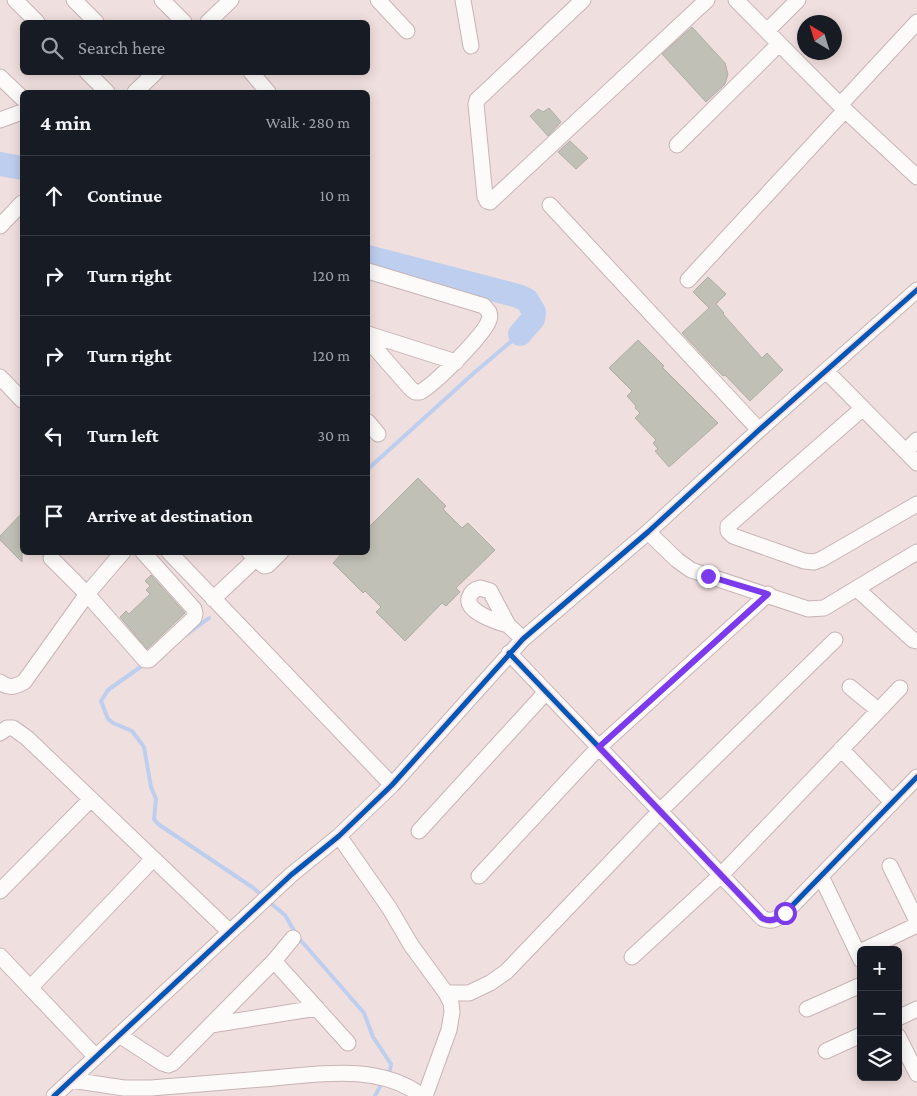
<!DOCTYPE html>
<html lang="en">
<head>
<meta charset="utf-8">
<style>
  body { margin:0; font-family:"Crimson Pro",serif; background:#20242c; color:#f1f3f6 }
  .controls { position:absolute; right:15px; bottom:15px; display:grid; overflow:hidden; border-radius:8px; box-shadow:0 2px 12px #0003 }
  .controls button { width:45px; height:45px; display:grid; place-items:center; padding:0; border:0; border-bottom:1px solid #363941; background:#171b24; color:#f1f3f6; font:25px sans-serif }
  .compass { position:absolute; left:797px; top:15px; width:45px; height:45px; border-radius:50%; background:#171b24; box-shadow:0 2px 12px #0003; rotate:322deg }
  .stop { position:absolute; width:15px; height:15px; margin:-11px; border:4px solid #7c3aed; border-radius:50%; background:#fff }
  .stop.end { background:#7c3aed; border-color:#fff; box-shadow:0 1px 5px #0008 }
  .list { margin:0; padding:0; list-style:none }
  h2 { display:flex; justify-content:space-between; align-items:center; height:65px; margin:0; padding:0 20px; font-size:21px }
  h2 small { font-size:16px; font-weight:400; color:#9ea1a6 }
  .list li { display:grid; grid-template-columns:32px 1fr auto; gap:15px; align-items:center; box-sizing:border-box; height:80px; padding:0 20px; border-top:1px solid #363941 }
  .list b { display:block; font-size:19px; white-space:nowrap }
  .list em { font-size:16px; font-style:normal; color:#9ea1a6 }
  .icon { flex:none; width:28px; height:28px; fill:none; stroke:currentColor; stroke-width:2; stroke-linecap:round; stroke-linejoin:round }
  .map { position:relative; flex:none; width:917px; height:1096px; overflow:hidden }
  .search { position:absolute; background:#171b24; box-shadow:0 2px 12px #0003; left:20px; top:20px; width:350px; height:55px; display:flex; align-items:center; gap:12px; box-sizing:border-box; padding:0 18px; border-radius:8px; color:#9ea1a6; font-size:19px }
  .panel { position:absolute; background:#171b24; box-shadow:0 2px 12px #0003; left:20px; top:90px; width:350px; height:465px; border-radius:8px }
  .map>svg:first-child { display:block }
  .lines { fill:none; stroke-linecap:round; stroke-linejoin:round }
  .stream { stroke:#beceee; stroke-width:4 }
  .river { stroke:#beceee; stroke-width:24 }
  .building { fill:#c0c0b7; stroke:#aeaea4 }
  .minor-casing { stroke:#c8b4b4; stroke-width:17 }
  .minor { stroke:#fdfafa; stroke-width:15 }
  .cycleway-casing { stroke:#f7d9d8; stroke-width:8 }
  .cycleway { stroke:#0057b8; stroke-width:5 }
  .route { stroke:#7c3aed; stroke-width:6 }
</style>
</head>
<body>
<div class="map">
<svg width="917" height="1096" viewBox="0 0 917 1096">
  <rect width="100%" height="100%" fill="#f0dfdf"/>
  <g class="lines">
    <path class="stream" d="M 368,469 L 475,372 L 520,334
      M 186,635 L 209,618
      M 146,663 L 108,690 L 101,701 L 108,719 L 113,723 L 132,731 L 144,747 L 151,787 L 156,799 L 154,819 L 158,824 L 252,887 L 263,896
      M 268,901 L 285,915 L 297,936 L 364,1013 L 373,1037 L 391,1064 L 390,1070 L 388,1075
      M 375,1096 L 382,1083"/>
    <path class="river" d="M 0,164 L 22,168
      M 368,257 L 518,296 L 527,300 L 534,312 L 533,319 L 520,334"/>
  </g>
  <path class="building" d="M 692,27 L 725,63 L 728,74 L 725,84 L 706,102 L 662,54 Z
    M 549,108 L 561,122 L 548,136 L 530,116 L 538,109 L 543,112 Z
    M 570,141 L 588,158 L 576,169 L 558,152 Z
    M 708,277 L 726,294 L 716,304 L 724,313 L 723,314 L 762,358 L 767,353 L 783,370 L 750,401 L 725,375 L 723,376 L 709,362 L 682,333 L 709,308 L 693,292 Z
    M 638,340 L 664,366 L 662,367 L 718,423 L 669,467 L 655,451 L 658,449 L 653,443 L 656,440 L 635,418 L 640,413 L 635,408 L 636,406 L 627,396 L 632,391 L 609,368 Z
    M 418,478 L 446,506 L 443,509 L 462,528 L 468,523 L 495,550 L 456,588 L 460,592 L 446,606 L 442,603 L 405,641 L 376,612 L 381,607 L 365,591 L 363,593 L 333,563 L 343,552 L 368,552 L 368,528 Z
    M 22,513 L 22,562 L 0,540 L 0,536 Z
    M 151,575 L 185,613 L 147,649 L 120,617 L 126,611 L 129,614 L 150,594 L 146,590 L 150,586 L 145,581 Z"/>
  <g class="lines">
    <g class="minor-casing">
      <path id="minor" d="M 15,0 L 37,22
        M 74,0 L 96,22
        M 162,0 L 184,22
        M 378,0 L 407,31
        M 463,0 L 471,46
        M 583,0 L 477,100 L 476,104 L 485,197 L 487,201 L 490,202 L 707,0
        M 736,0 L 845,110 L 917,177
        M 208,22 L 231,0
        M 767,31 L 798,0
        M 87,72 L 107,92
        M 251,72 L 268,92
        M 0,77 L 22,98
        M 135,92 L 156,72
        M 840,105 L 917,22
        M 0,120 L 22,112
        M 677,145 L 779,44
        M 550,205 L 759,430
        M 0,226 L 22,203
        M 368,271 L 484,306 L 489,312 C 490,315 490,318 489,320 C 485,334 434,385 420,392 L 415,392 L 411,389 L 368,340
        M 688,280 L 845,110
        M 368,334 L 456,362
        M 826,371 L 917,463
        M 0,377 L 22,400
        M 863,408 L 728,526 L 728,531 L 733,536 L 804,561 L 814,562 L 822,559 L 917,504
        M 368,422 L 378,434
        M 906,451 L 917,440
        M 648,532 L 677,560 L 691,570 L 808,609 L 824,608 L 917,552
        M 169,552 L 392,785
        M 249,552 L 264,566 L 268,565 L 281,552
        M 51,558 L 87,594 L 145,660 L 149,660 L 194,618 L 195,614 L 194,609 L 143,552
        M 857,589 L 913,640 L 917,641
        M 213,599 L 263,552
        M 508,625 C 497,622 466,612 469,598 C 471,592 475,589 480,588 L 490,591 L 508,625 L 523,639
        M 509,653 L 762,918 C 771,923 777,919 785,913 L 917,777
        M 0,682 C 9,689 14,687 24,682 L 87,594 L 123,552
        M 850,687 L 878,710
        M 0,733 L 7,728 L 13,728 L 27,738 L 230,932
        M 841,749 L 892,802
        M 419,831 L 546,692
        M 339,836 L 390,909 L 411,945 L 446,993 L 451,1003 L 452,1012 L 449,1030 L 425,1096
        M 890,866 L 917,921
        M 479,876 L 599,747 L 768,594
        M 821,876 L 861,960
        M 0,891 L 91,799
        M 864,950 L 917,925
        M 0,956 L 96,1057
        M 632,957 L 721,875 L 900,688
        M 274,961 L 348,1043
        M 30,988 L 153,859
        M 446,993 L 469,993 L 490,983 L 506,972 L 660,811 L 835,640
        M 807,1009 L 861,985
        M 898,1018 L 917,1009
        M 211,1025 L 317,1008
        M 119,1035 L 162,1063 L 168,1065 L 173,1063 L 274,961 L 293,938
        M 898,1036 L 917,1074
        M 826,1051 L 861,1035
        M 71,1080 L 124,1088 L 151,1088 C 188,1085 225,1082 262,1079 C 315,1075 377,1062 422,1096
        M 54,1096 L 291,875 L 339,836 L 392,785 L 523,639 L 648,532 L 759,430 L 917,290"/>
    </g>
    <use href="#minor" class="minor"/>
    <g class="cycleway-casing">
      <path id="cycleway" d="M 509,653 L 762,918 C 771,923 777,919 785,913 L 917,777
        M 54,1096 L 291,875 L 339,836 L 392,785 L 523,639 L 648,532 L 759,430 L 917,290"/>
    </g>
    <use href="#cycleway" class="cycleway"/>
  </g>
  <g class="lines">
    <path class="route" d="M 708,576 L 768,594 L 599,747 L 762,918 C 771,923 777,919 785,913"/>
  </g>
</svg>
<div class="controls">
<button>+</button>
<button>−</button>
<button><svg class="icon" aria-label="layers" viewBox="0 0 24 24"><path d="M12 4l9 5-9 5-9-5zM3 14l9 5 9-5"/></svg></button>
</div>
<svg class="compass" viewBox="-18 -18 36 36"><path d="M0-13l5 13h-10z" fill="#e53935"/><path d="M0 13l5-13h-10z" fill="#9ea1a6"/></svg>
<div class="stop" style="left:785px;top:913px"></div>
<div class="stop end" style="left:708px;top:576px"></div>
<div class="search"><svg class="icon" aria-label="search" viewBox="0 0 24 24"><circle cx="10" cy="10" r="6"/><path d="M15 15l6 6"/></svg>Search here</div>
<section class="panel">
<h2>4 min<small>Walk · 280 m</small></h2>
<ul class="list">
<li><svg class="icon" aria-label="ahead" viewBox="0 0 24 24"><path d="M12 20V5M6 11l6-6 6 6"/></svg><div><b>Continue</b></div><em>10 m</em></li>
<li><svg class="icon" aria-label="right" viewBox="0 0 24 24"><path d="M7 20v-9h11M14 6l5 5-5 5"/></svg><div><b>Turn right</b></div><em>120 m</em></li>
<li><svg class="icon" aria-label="right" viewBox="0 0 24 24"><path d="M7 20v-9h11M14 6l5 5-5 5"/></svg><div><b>Turn right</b></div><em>120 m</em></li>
<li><svg class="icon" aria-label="left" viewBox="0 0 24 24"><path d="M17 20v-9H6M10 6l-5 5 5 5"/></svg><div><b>Turn left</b></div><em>30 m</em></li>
<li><svg class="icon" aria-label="arrive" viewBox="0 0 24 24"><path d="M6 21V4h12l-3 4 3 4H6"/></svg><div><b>Arrive at destination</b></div></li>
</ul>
</section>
</div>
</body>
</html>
